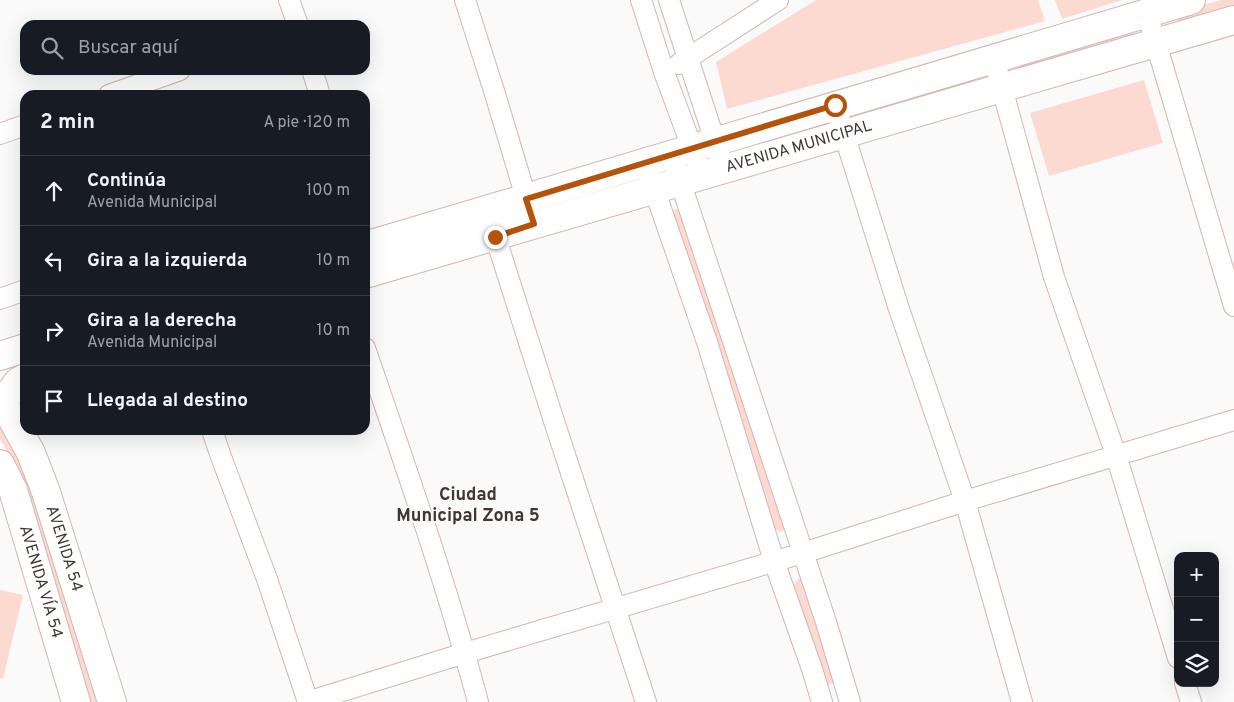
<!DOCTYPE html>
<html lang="es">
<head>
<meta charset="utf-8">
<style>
  body { margin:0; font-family:Overpass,sans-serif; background:#242831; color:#f1f3f6 }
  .controls { position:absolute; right:15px; bottom:15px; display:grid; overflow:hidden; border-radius:10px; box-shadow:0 5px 20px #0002 }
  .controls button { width:45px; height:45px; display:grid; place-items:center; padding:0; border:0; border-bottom:1px solid #363941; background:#171b24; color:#f1f3f6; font:25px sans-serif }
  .stop { position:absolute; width:15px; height:15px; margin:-11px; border:4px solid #b45309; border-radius:50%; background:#fff }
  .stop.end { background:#b45309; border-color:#fff; box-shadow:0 1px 5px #0008 }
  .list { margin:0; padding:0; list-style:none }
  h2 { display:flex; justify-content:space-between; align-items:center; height:65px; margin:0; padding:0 20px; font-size:21px }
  h2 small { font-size:16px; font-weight:400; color:#9ea1a6 }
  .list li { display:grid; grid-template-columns:32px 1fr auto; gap:15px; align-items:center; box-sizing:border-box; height:70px; padding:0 20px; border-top:1px solid #363941 }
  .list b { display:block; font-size:19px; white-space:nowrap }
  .list p { margin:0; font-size:16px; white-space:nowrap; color:#9ea1a6 }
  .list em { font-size:16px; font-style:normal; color:#9ea1a6 }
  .icon { flex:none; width:28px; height:28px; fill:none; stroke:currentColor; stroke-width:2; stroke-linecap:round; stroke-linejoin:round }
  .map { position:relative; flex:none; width:1234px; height:702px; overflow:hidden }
  .search { position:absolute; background:#171b24; box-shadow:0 5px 20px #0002; left:20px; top:20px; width:350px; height:55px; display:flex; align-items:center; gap:12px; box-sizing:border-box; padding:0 18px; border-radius:15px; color:#9ea1a6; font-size:19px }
  .panel { position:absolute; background:#171b24; box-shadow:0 5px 20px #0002; left:20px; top:90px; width:350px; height:345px; border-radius:15px }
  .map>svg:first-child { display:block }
  .green { fill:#fcdad1 }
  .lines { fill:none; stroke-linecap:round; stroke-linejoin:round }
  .street-casing { stroke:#d4b6ae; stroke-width:22 }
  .secondary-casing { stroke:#d4b6ae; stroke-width:30 }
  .street { stroke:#fff; stroke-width:20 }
  .secondary { stroke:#fff; stroke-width:28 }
  .route { stroke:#b45309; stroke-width:6 }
  .labels { text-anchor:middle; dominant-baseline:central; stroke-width:4; stroke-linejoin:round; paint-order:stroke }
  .street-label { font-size:16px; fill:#423633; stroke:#fafafa }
  .neighbourhood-label { font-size:18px; font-weight:bold; fill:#423633; stroke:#fafafa }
</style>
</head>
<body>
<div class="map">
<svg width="1234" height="702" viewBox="0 0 1234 702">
  <rect width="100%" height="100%" fill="#fafafa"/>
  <path class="green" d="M 816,0 L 1038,0 L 1045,21 L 727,109 L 716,62 Z
    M 1055,0 L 1122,0 L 1062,19 Z
    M 1221,0 L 1234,0 L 1234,7 L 1179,22 L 1177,17 L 1179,12 Z
    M 1131,31 L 1133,34 L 1129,39 L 1024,70 L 1020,63 Z
    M 977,77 L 977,83 L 865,116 L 863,114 L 862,110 Z
    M 1144,80 L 1163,143 L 1049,176 L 1030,113 Z
    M 677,209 L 681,212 L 786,529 L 780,532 L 774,528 L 671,215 L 673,210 Z
    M 0,422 L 22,456 L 102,702 L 88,702 L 11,458 L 0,439 Z
    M 799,578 L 803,580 L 837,682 L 826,686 L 795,589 L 794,584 Z
    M 0,590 L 23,595 L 3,679 L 0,678 Z"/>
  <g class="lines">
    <g class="street-casing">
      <path id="street" d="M 289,0 L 298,25
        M 465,0 L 495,94 L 530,211
        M 641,0 L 664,72 L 697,161
        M 669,0 L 724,169
        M 1147,13 L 1234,306
        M 994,59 L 1054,277 L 1116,455 L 1178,658
        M 679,64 L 778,0
        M 312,70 L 320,95
        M 109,95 L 180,70
        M 835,105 L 899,309 L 965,501 L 1022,702
        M 0,134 L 25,125
        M 676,169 L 826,622 L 850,702
        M 650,177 L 707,342 L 774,561 L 812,669 L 822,702
        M 491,223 L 554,421 L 646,702
        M 0,299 L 25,290
        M 365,348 C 405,465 446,582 478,702
        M 212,430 L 220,454 L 267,579 L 308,702
        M 1185,683 L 1191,702
        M 307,702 L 465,653 L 803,553 L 965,501 L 1234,420"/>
    </g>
    <g class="secondary-casing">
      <g id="secondary">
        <path d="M 365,246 L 1191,0"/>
        <path id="s1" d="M 365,274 L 1234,20"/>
        <path d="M 0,356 L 25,348"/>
        <path id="s2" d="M 0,402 L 9,413 L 31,453 L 46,492 L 112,702"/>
        <path d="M 2,403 L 18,382 L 25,378"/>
        <path id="s3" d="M 0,464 L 13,490 L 76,702"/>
      </g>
    </g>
    <use href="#street" class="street"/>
    <use href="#secondary" class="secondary"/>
  </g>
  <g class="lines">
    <path class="route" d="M 495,237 L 534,224 L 526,199 L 835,105"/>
  </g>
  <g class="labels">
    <g class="street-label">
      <text stroke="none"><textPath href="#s1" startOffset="452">AVENIDA MUNICIPAL</textPath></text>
      <text stroke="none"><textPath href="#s2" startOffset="161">AVENIDA 54</textPath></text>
      <text stroke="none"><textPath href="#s3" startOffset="125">AVENIDA VÍA 54</textPath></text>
    </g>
    <g class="neighbourhood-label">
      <text x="468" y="495">Ciudad<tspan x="468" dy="21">Municipal Zona 5</tspan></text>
    </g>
  </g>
</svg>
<div class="controls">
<button>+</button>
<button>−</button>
<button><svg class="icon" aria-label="layers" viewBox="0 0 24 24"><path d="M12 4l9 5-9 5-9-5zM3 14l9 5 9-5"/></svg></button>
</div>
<div class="stop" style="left:835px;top:105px"></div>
<div class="stop end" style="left:495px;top:237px"></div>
<div class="search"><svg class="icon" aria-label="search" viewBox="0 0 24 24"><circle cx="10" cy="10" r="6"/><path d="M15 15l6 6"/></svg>Buscar aquí</div>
<section class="panel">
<h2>2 min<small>A pie · 120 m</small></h2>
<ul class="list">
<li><svg class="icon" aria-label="ahead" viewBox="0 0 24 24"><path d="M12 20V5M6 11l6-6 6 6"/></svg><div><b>Continúa</b><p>Avenida Municipal</p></div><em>100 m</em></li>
<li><svg class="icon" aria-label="left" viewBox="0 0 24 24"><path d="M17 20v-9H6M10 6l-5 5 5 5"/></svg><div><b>Gira a la izquierda</b></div><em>10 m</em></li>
<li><svg class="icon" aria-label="right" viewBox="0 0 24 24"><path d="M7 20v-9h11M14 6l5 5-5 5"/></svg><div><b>Gira a la derecha</b><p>Avenida Municipal</p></div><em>10 m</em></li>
<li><svg class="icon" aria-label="arrive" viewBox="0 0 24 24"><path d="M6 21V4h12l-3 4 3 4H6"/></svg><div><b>Llegada al destino</b></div></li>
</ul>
</section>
</div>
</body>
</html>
